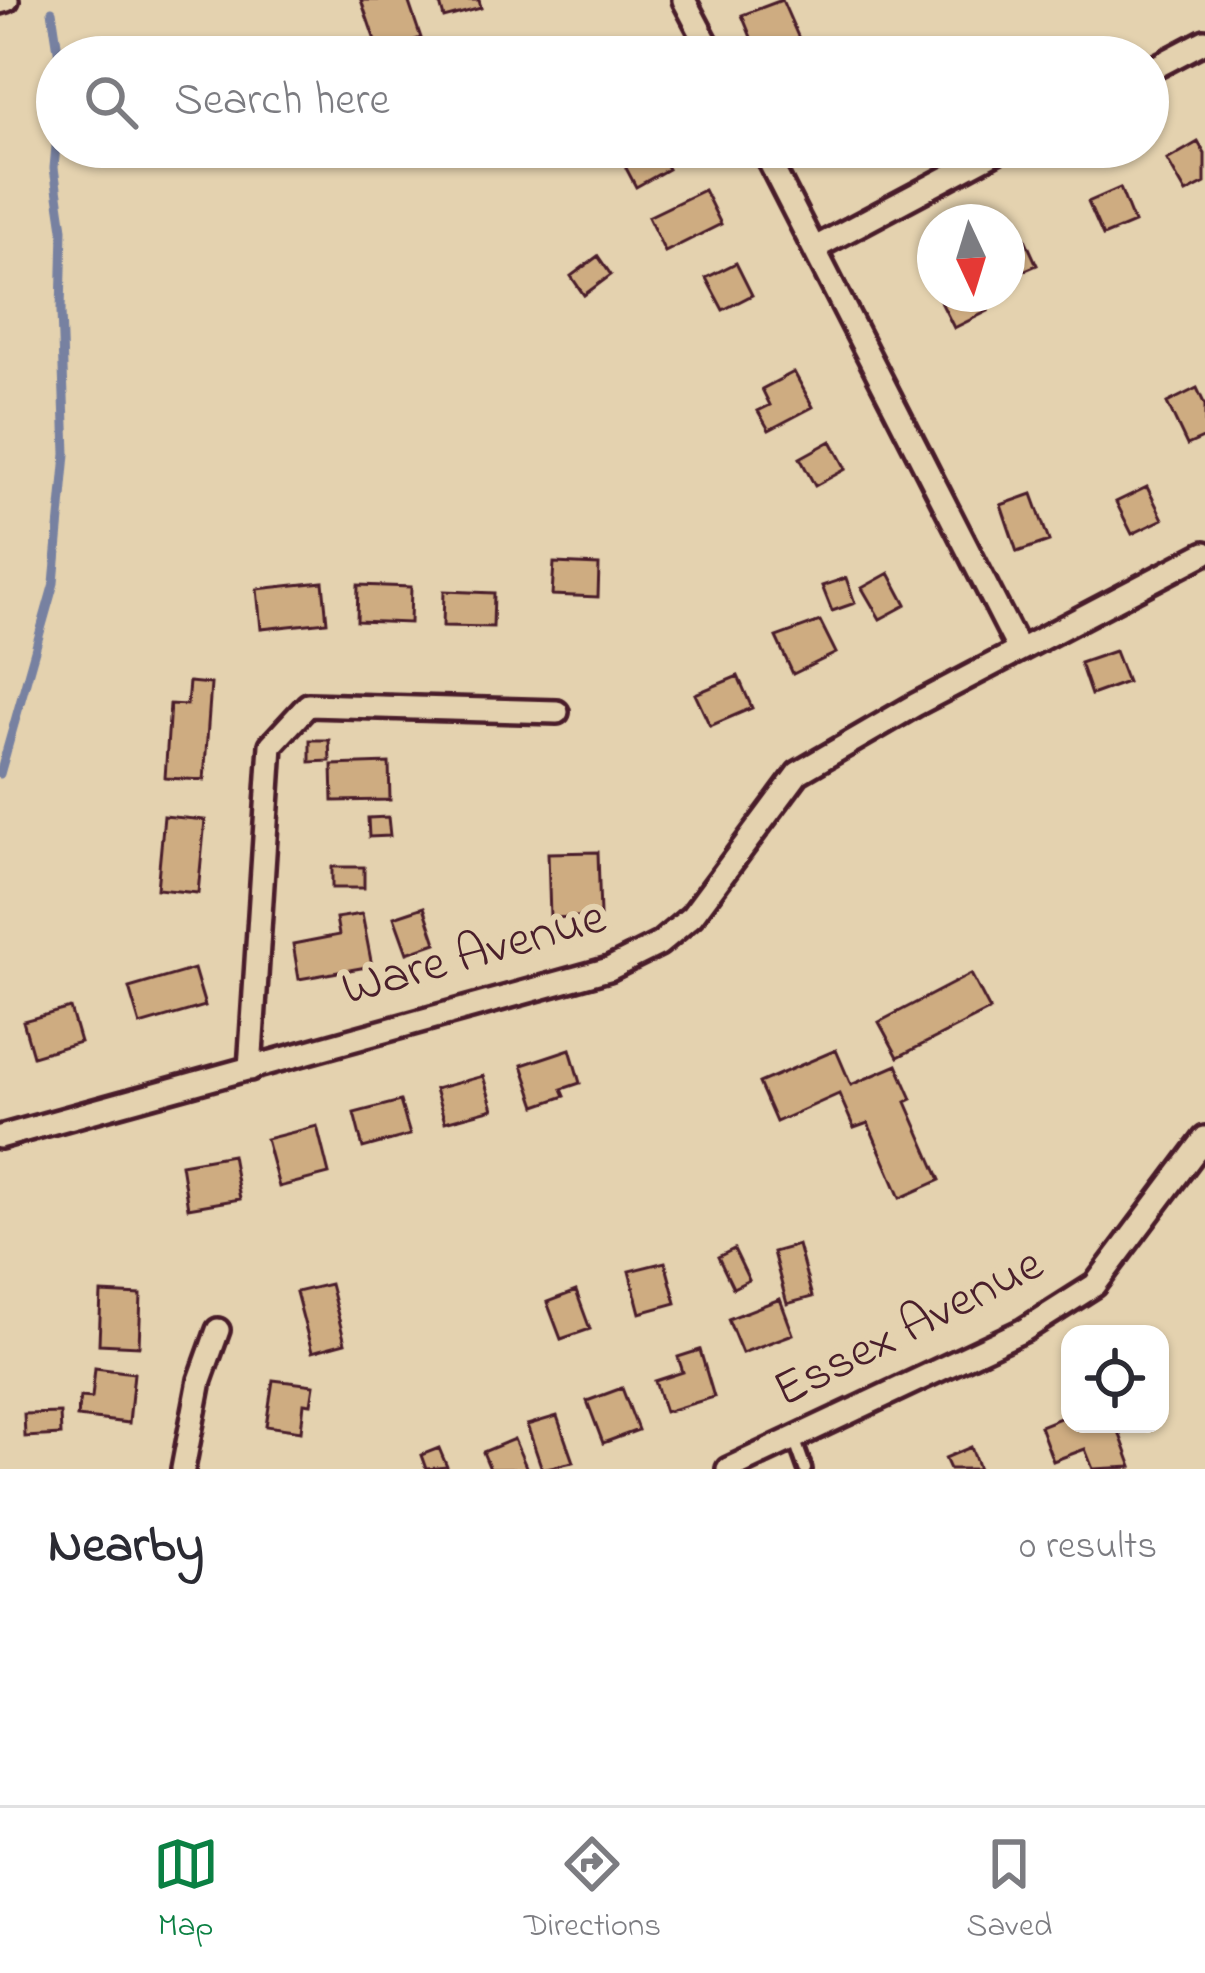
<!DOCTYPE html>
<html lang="en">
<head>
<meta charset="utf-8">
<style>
  body { margin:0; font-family:"Indie Flower",sans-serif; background:#f7f7f7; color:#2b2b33 }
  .controls { position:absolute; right:36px; bottom:36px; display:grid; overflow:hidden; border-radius:24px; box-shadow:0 3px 9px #0004 }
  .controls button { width:108px; height:108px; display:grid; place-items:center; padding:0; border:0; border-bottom:3px solid #e1e1e2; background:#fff; color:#2b2b33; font:60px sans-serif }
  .compass { position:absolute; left:917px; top:204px; width:108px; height:108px; border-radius:50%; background:#fff; box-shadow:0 3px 9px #0004; rotate:176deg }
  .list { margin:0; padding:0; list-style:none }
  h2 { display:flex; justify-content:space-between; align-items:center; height:156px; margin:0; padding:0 48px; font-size:51px }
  h2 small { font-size:39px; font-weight:400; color:#7c7c81 }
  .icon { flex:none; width:66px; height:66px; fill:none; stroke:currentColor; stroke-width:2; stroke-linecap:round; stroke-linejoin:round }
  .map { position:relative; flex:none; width:1205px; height:1469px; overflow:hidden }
  .search { position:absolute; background:#fff; box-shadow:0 3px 9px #0004; left:36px; right:36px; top:36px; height:132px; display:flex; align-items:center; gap:30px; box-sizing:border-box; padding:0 42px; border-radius:66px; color:#7c7c81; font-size:45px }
  .sheet { height:336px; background:#fff }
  nav { display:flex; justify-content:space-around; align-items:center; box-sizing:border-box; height:168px; border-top:3px solid #e1e1e2; background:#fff; font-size:33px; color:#7c7c81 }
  nav a { display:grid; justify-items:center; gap:6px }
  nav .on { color:#0b8043 }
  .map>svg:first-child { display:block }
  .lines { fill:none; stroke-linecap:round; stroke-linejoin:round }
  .stream { stroke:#7781a1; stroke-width:9 }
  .building { fill:#ceac81; stroke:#4a1f2b; stroke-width:3 }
  .lane-casing { stroke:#4a1f2b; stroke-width:20 }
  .street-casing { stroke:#4a1f2b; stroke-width:30 }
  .lane { stroke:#e4d2af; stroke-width:10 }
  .street { stroke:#e4d2af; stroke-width:21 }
  .labels { text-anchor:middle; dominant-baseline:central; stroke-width:12; stroke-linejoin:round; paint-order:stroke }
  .street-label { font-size:51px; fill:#4a1f2b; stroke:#e4d2af }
</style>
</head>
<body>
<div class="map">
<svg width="1205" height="1469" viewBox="0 0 1205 1469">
  <rect width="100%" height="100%" fill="#e4d2af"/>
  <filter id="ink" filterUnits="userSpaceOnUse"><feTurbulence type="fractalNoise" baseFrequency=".00833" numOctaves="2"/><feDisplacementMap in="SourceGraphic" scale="24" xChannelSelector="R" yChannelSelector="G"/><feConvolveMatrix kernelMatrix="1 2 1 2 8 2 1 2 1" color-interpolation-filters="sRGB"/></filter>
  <g filter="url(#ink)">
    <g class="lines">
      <path class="stream" d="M 52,11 L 59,57
        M 0,774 L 54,583 L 66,454 L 61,311 L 63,229 L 54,168 L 57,135"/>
    </g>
    <path class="building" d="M 361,0 L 408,0 L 421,38 L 379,52 Z
      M 439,0 L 479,0 L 481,8 L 444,18 Z
      M 782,0 L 800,41 L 759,57 L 742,15 Z
      M 1198,142 L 1205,154 L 1205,183 L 1186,193 L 1167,160 Z
      M 625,147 L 655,147 L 668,169 L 636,187 L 617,151 Z
      M 821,147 L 859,147 L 860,149 L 828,163 Z
      M 1120,188 L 1134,223 L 1103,236 L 1088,202 Z
      M 704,190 L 721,224 L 665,252 L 648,217 Z
      M 1025,239 L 1037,265 L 1007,278 L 1007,247 Z
      M 598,256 L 611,275 L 584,295 L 571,276 Z
      M 736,263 L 752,295 L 723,310 L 706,278 Z
      M 937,294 L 979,294 L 988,311 L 954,328 Z
      M 794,372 L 813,407 L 769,430 L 758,411 L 770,405 L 762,389 Z
      M 1197,388 L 1205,405 L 1205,437 L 1187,445 L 1167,403 Z
      M 831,441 L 846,469 L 815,486 L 800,458 Z
      M 1147,487 L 1163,519 L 1132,534 L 1116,502 Z
      M 1032,494 L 1049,541 L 1017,552 L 1001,505 Z
      M 554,563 L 599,565 L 598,597 L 552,595 Z
      M 889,573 L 906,605 L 880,619 L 862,588 Z
      M 846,578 L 855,603 L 832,611 L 822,586 Z
      M 323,582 L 327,622 L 261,629 L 257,589 Z
      M 358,585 L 411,587 L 410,623 L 357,621 Z
      M 444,591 L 494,593 L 493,627 L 443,626 Z
      M 820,621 L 836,653 L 793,674 L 776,637 Z
      M 1115,651 L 1127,682 L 1091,695 L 1080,663 Z
      M 738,676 L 752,708 L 710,726 L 695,694 Z
      M 189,682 L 211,684 L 204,780 L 165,778 L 170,704 L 187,705 Z
      M 310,740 L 329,740 L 330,761 L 310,762 Z
      M 389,763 L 390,800 L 333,801 L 332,765 Z
      M 164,816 L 205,820 L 198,893 L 157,889 Z
      M 388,817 L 390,836 L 369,837 L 368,818 Z
      M 598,852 L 600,916 L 550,918 L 548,853 Z
      M 332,867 L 364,867 L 364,888 L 332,888 Z
      M 424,907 L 436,943 L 407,953 L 394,917 Z
      M 362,914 L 372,966 L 299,979 L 293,944 L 339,935 L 336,918 Z
      M 194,969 L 205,1006 L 140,1025 L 129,988 Z
      M 971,974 L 990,1010 L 898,1057 L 879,1022 Z
      M 70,1008 L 80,1042 L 33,1056 L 23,1021 Z
      M 570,1049 L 580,1083 L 562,1089 L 565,1096 L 536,1106 L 522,1065 Z
      M 836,1050 L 851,1085 L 897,1065 L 912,1099 L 906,1102 L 940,1180 L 900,1198 L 868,1123 L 854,1128 L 839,1094 L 776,1122 L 759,1083 Z
      M 483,1076 L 493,1109 L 445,1122 L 435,1089 Z
      M 400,1101 L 410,1135 L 363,1148 L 354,1113 Z
      M 317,1126 L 329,1174 L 279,1187 L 266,1139 Z
      M 232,1155 L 240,1199 L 188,1208 L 181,1164 Z
      M 798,1245 L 812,1297 L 787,1304 L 773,1252 Z
      M 734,1249 L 749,1280 L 733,1288 L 718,1257 Z
      M 665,1262 L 676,1303 L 640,1313 L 629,1271 Z
      M 330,1284 L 345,1343 L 312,1352 L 296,1292 Z
      M 576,1291 L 590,1329 L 561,1339 L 547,1302 Z
      M 101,1293 L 141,1295 L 139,1346 L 99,1344 Z
      M 780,1299 L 793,1334 L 742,1353 L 728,1319 Z
      M 700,1350 L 714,1397 L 665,1412 L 655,1381 L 683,1372 L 678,1357 Z
      M 95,1368 L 134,1373 L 129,1423 L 77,1417 L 80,1397 L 92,1398 Z
      M 273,1380 L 314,1385 L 311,1404 L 304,1403 L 301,1431 L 266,1426 Z
      M 622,1388 L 638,1430 L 603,1443 L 587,1401 Z
      M 60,1413 L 61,1435 L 25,1437 L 24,1414 Z
      M 1070,1414 L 1070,1424 L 1116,1424 L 1132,1467 L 1093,1469 L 1085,1449 L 1053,1461 L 1040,1426 Z
      M 557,1416 L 573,1462 L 542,1469 L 527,1425 Z
      M 514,1439 L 527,1469 L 490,1469 L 483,1452 Z
      M 971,1447 L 979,1469 L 950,1469 L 945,1458 Z
      M 439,1448 L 447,1467 L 426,1469 L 421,1455 Z"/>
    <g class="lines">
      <g class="lane-casing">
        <path id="lane" d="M 794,1438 L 805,1469"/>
      </g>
      <g class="street-casing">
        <path id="street" d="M 684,0 L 714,57
          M 0,2 L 7,0
          M 1148,71 L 1205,41
          M 762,147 L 1019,650
          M 815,248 L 1005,147
          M 250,1069 L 271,745 L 308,705 L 557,712
          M 0,1137 L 609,969 L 659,944 L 692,916 L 798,773 L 915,705 L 1205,553
          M 183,1469 L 200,1380 L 218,1330
          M 728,1469 L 1024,1330 L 1095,1285 L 1205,1138"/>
      </g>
      <use href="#lane" class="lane"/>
      <use href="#street" class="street"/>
    </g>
  </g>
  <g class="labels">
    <g class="street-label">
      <text transform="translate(474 955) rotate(-16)">Ware Avenue</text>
      <text transform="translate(909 1329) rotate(-27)">Essex Avenue</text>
    </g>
  </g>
</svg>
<div class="controls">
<button><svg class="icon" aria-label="locate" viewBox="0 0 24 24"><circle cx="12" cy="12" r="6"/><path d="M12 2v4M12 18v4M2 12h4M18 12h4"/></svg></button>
</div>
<svg class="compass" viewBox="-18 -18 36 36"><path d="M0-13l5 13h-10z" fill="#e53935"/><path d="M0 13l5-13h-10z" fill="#7c7c81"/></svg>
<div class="search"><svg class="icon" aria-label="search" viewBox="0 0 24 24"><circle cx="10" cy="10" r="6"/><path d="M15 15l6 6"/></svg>Search here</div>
</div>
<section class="sheet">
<h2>Nearby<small>0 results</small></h2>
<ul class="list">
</ul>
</section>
<nav>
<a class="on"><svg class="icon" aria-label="map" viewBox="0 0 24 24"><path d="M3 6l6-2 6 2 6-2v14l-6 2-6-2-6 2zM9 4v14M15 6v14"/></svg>Map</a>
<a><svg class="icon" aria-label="directions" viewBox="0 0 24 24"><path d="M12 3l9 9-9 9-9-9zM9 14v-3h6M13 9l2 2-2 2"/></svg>Directions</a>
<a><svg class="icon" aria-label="saved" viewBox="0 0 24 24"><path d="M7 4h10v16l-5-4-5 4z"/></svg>Saved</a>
</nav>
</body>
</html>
